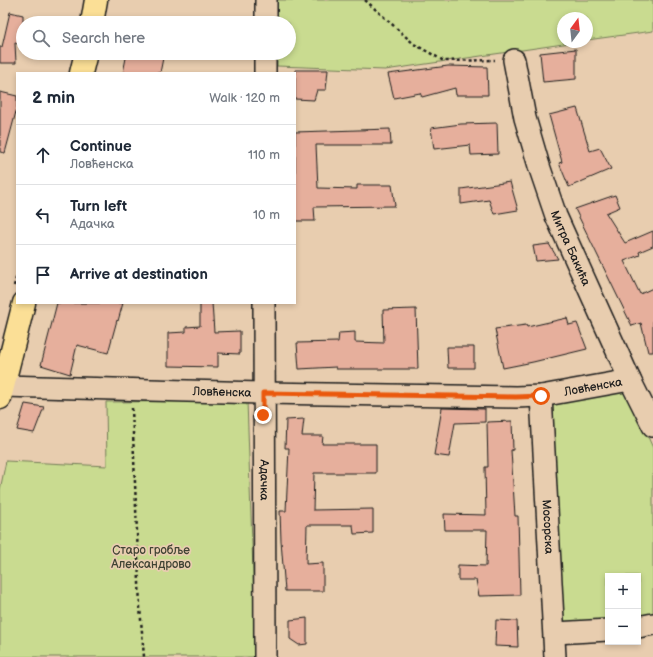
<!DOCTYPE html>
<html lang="en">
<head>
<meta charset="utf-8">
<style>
  body { margin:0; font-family:"Balsamiq Sans",sans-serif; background:#f6f6f7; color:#1f2937 }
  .controls { position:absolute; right:12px; bottom:12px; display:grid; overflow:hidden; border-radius:0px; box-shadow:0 2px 6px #0003 }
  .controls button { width:36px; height:36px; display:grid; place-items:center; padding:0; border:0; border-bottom:1px solid #e0e1e3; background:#fff; color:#1f2937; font:20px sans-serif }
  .compass { position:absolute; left:557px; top:12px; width:36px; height:36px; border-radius:50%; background:#fff; box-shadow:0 2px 6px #0003; rotate:15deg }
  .stop { position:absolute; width:12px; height:12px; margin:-9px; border:3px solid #ea580c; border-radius:50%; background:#fff }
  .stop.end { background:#ea580c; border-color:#fff; box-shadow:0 1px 4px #0008 }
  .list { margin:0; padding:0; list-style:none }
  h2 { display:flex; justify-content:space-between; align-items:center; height:52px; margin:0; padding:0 16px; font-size:17px }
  h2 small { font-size:13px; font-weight:400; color:#747a83 }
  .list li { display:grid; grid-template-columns:26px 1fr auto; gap:12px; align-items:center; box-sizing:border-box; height:60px; padding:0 16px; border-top:1px solid #e0e1e3 }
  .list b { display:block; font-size:15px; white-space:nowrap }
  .list p { margin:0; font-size:13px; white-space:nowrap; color:#747a83 }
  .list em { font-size:13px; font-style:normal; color:#747a83 }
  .icon { flex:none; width:22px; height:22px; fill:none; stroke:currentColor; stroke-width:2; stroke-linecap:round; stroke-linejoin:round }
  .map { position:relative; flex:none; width:653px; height:657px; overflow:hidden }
  .search { position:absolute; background:#fff; box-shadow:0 2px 6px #0003; left:16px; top:16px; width:280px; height:44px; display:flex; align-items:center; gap:10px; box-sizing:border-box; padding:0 14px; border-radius:22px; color:#747a83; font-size:15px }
  .panel { position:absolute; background:#fff; box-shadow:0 2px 6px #0003; left:16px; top:72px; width:280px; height:232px; border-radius:0px }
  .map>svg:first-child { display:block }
  .green { fill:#c9db90; stroke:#727c56 }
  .building { fill:#e6af9c; stroke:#1c1c1c }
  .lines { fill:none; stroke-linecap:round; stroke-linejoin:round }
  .minor-casing { stroke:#1c1c1c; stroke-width:24 }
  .major-casing { stroke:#1c1c1c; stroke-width:25 }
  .path { stroke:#1c1c1c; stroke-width:2.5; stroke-dasharray:3 3; stroke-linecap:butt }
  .minor { stroke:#e8cdaf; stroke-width:21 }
  .major { stroke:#fbdf96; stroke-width:22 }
  .route { stroke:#ea580c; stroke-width:5 }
  .labels { text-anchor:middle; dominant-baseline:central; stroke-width:3.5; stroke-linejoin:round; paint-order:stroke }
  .street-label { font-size:12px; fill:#1c1c1c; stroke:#e8cdaf }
  .park-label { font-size:12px; fill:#3f4233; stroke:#e8cdaf }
</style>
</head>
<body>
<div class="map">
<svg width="653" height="657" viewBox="0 0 653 657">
  <rect width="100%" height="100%" fill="#e8cdaf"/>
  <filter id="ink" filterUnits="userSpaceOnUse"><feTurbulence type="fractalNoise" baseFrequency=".025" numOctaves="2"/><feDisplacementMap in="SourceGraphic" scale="8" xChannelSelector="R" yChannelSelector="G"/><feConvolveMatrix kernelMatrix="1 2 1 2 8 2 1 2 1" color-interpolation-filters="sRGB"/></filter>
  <g filter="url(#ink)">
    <path class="green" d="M 277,0 L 653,0 L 653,31 L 587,40 L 587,18 L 563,18 L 563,42 L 577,42 L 385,70 L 277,66 L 277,53 L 289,53 L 289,23 L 277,23 Z
      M 625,386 L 653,448 L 653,617 L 638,619 L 638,576 L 608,576 L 608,620 L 562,622 L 549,403 Z
      M 247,401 L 256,657 L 0,657 L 0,490 L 6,461 L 107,466 L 106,402 Z"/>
    <path class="building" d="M 10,12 L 23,15 L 23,45 L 15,43 L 16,63 L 0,63 L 0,47 L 2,47 Z
      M 576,49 L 576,79 L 543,82 L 540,53 Z
      M 127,53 L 164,53 L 160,73 L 123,73 Z
      M 448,66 L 487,67 L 488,95 L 456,95 L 455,88 L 422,97 L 420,93 L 394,98 L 388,74 Z
      M 295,70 L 328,70 L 326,90 L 317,90 L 314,100 L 295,99 Z
      M 0,92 L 17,96 L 17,108 L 5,153 L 0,152 Z
      M 577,108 L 590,151 L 600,148 L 611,169 L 569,187 L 559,163 L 562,162 L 549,115 Z
      M 497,123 L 498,154 L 471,155 L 470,145 L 434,149 L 431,128 L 461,124 Z
      M 390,129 L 391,145 L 316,145 L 318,188 L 357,189 L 357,185 L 392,185 L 395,206 L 314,207 L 315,221 L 295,221 L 295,132 Z
      M 510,182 L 518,210 L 494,214 L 489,200 L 461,204 L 461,189 Z
      M 615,195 L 620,207 L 606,213 L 625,243 L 653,231 L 653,246 L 639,252 L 640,255 L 624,261 L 640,294 L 653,288 L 653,352 L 648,352 L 641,323 L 632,326 L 575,209 Z
      M 549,244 L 558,259 L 536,261 L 533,246 Z
      M 57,303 L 123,303 L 118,321 L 117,320 L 108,353 L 77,345 L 70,374 L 41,365 Z
      M 200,303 L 212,303 L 214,332 L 240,331 L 240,354 L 218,353 L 218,367 L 168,366 L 168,333 L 186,332 L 186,327 L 200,326 Z
      M 416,309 L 418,369 L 336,369 L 336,367 L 299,369 L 297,343 L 338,342 L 339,333 L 355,332 L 355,342 L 384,343 L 383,310 Z
      M 567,318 L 569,325 L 577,323 L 587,349 L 533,362 L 503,368 L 495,329 L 526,325 L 527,327 Z
      M 447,347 L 474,347 L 474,368 L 448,368 Z
      M 25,404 L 44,407 L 34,433 L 17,430 Z
      M 442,408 L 485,409 L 485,422 L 455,423 L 449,457 L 434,455 Z
      M 304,419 L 302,436 L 323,436 L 322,444 L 376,444 L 376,473 L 314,473 L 313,510 L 373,509 L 373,533 L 354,534 L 353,525 L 307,525 L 306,564 L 323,563 L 323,591 L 285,591 L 281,541 L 280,511 L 286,511 L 289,448 L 285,448 L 286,420 Z
      M 512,421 L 513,450 L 511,450 L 515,516 L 518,516 L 520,595 L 479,596 L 476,580 L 458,580 L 458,565 L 486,566 L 487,530 L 445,530 L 444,514 L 486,515 L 485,467 L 488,467 L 487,422 Z
      M 307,618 L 307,644 L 299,645 L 290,639 L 290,620 Z
      M 496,620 L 517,621 L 518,647 L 495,646 Z"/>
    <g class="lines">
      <g class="minor-casing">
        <g id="minor">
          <path d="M 266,23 L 266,0"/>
          <path id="s1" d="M 514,60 L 525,118 L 539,166 L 556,216 L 630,380 L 653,426"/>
          <path d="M 265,73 L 265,53"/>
          <path id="s2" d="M 264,303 L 265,657"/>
          <path id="s3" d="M 3,386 L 263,393 L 516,397 L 541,396 L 630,380"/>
          <path id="s4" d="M 541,396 L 555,657"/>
          <path d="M 638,627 L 653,624"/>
          <path d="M 555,633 L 608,630"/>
        </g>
      </g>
      <g class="major-casing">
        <path id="major" d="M 92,23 L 96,0
          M 81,73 L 86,53
          M 0,398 L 24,303"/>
      </g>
      <path class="path" d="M 365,0 L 414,44 L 444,61 L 495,60
        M 14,286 L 17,275
        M 132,408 L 140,607 L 144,657"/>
      <use href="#minor" class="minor"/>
      <use href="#major" class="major"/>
    </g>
  </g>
  <g class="lines" filter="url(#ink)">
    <path class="route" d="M 263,415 L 263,393 L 516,397 L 541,396"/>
  </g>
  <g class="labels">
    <g class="street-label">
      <text stroke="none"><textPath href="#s1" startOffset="197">Митра Бакића</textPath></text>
      <text stroke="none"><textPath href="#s3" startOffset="591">Ловћенска</textPath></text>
      <text stroke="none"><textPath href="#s3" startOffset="219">Ловћенска</textPath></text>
      <text stroke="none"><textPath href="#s2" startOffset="177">Адачка</textPath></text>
      <text stroke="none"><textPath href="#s4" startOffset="131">Мосорска</textPath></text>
    </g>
    <g class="park-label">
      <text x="151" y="550">Старо гробље<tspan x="151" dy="14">Александрово</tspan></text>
    </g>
  </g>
</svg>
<div class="controls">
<button>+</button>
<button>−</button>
</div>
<svg class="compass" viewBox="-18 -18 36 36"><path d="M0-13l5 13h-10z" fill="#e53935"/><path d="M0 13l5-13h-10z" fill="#747a83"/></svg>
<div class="stop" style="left:541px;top:396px"></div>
<div class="stop end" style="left:263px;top:415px"></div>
<div class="search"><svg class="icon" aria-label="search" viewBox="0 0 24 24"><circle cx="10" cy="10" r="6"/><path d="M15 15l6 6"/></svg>Search here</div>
<section class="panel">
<h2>2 min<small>Walk · 120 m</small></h2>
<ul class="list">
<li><svg class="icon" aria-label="ahead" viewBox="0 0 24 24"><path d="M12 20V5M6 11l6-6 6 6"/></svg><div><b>Continue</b><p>Ловћенска</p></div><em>110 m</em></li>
<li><svg class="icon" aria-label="left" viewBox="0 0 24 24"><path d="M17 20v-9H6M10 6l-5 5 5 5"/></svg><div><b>Turn left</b><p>Адачка</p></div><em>10 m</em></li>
<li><svg class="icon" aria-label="arrive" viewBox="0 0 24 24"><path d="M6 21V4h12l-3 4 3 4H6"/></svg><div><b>Arrive at destination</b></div></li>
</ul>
</section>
</div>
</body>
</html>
